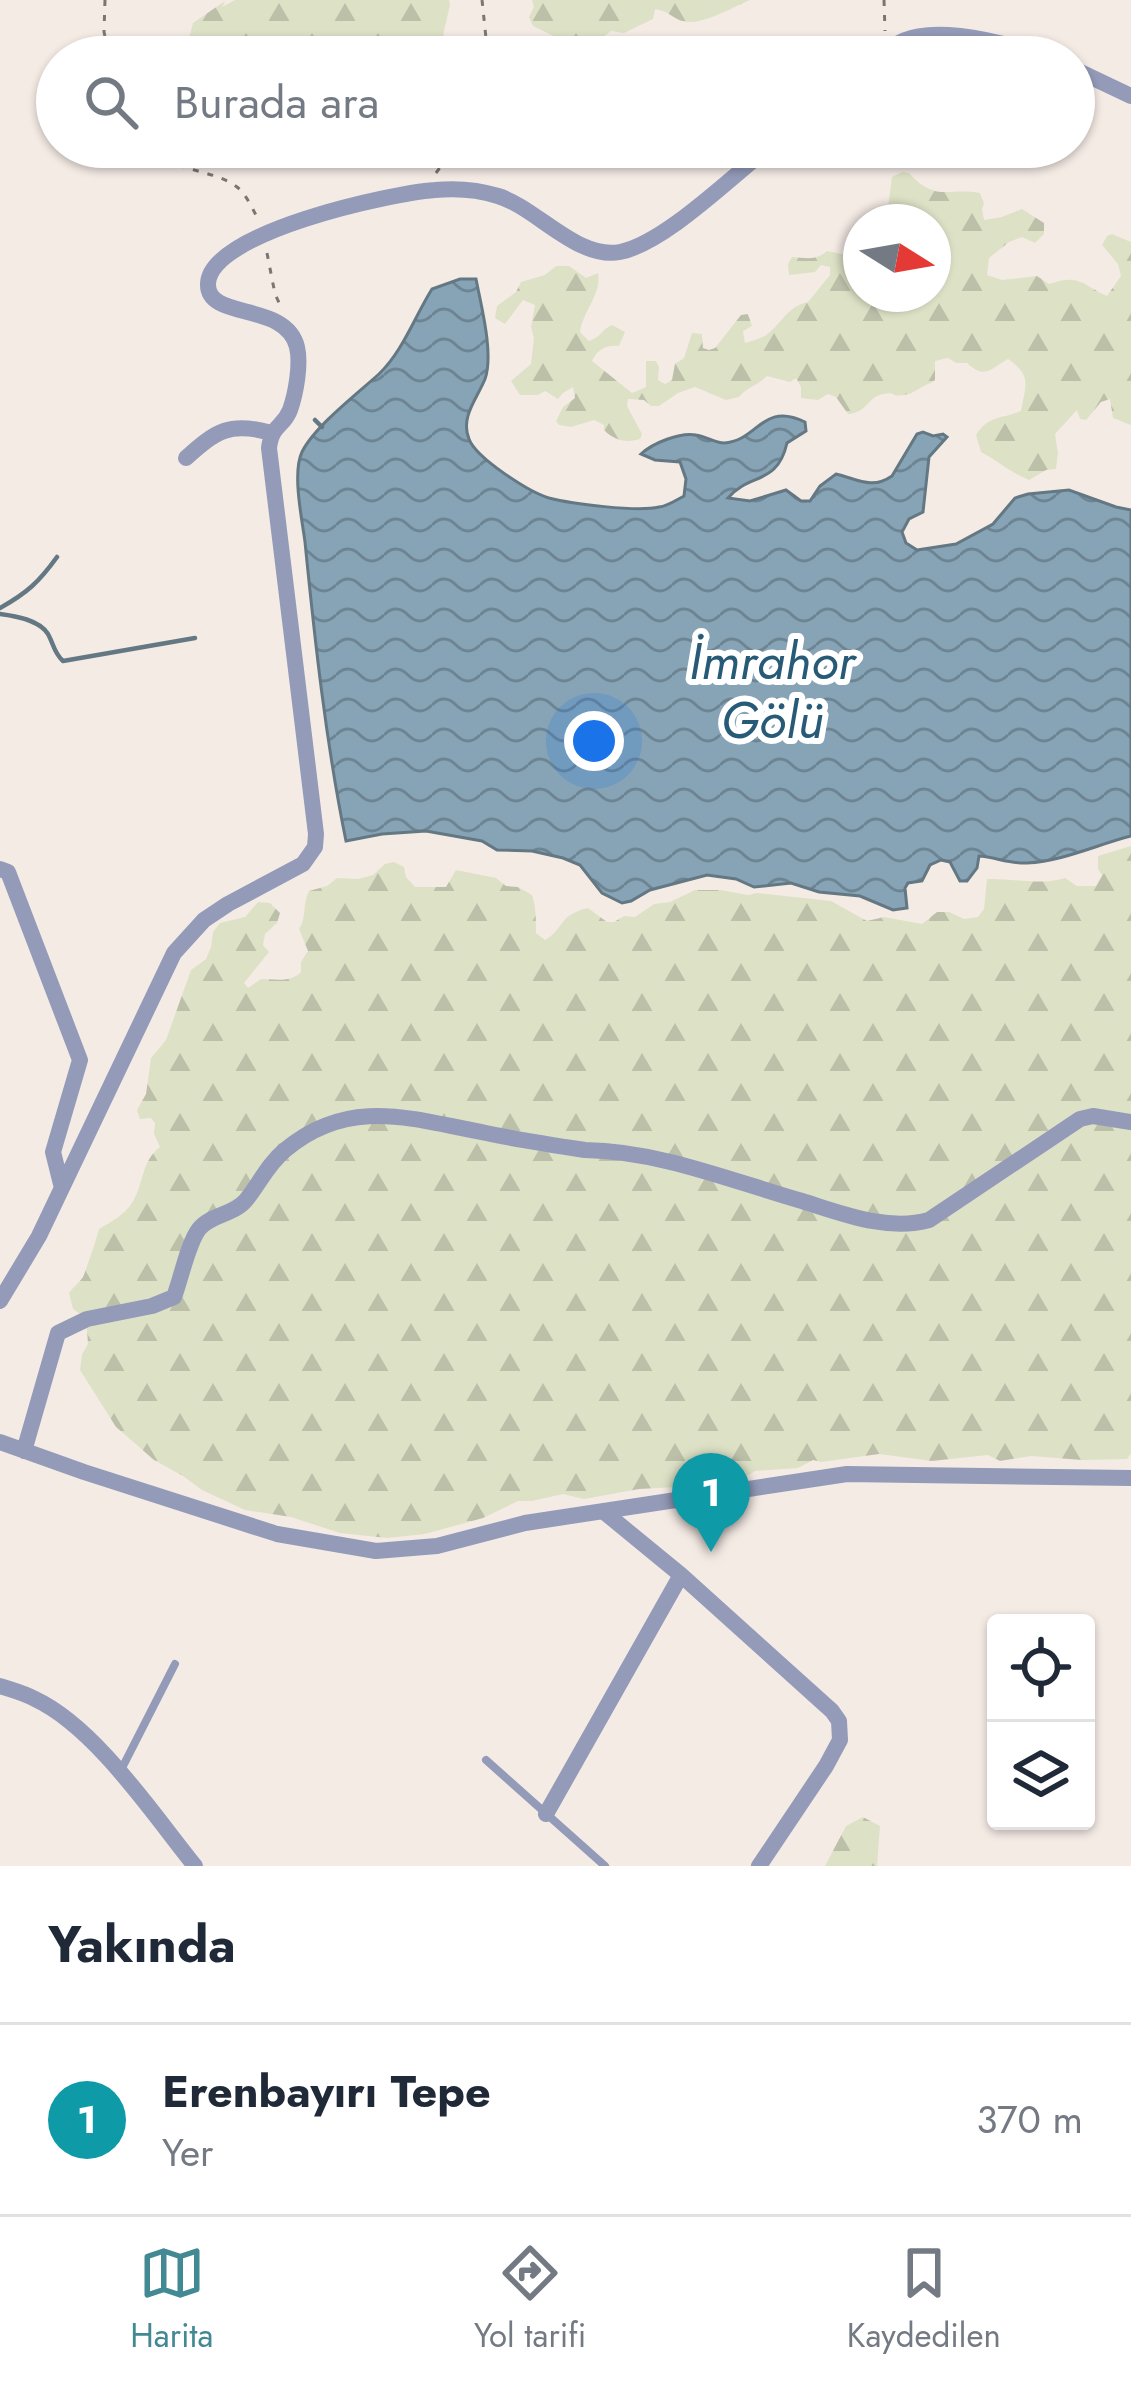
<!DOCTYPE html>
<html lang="tr">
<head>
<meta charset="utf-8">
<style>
  body { margin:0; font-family:Jost,sans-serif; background:#f2f2f3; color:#1f2937 }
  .controls { position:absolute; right:36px; bottom:36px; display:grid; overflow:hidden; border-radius:12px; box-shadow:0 3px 9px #0004 }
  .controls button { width:108px; height:108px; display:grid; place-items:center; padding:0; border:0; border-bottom:3px solid #e0e1e3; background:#fff; color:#1f2937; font:60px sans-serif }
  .compass { position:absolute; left:843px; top:204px; width:108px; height:108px; border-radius:50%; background:#fff; box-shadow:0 3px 9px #0004; rotate:101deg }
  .you { position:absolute; left:594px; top:741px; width:42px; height:42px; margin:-30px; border:9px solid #fff; border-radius:50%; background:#1a73e8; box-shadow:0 0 0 18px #1a73e833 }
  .badge { display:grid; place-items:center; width:78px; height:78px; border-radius:50%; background:#438994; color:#fff; font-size:39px; font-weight:700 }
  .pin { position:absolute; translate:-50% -99px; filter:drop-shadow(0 3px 6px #0008) }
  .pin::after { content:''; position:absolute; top:63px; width:42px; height:36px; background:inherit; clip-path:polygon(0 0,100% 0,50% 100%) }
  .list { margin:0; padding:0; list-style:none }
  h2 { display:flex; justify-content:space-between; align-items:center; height:156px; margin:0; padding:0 48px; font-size:51px }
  h2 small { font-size:39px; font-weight:400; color:#747a83 }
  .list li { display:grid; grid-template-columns:78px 1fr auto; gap:36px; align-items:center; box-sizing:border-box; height:192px; padding:0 48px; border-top:3px solid #e0e1e3 }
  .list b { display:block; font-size:45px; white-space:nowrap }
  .list p { margin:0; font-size:39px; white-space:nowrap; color:#747a83 }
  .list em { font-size:39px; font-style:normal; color:#747a83 }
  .icon { flex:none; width:66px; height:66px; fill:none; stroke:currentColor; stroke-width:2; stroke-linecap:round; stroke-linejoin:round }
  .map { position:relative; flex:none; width:1131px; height:1866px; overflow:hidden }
  .search { position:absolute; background:#fff; box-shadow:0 3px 9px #0004; left:36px; right:36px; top:36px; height:132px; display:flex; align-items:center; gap:30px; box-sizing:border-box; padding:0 42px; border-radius:66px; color:#747a83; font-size:45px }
  .sheet { height:348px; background:#fff }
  nav { display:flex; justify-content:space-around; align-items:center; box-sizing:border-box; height:168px; border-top:3px solid #e0e1e3; background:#fff; font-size:33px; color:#747a83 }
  nav a { display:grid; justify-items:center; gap:6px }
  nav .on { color:#438994 }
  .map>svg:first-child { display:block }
  .forest { fill:url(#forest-firs) }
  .water { fill:url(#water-waves); stroke:#647884; stroke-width:3 }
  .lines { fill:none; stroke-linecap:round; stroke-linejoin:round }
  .stream { stroke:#647884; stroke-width:4.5 }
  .path { stroke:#7c7571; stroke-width:3; stroke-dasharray:6 9; stroke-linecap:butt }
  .service { stroke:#939bb9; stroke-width:8 }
  .minor { stroke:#939bb9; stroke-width:16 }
  .labels { text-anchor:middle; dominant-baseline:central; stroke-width:12; stroke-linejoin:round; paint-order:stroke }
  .water-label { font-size:51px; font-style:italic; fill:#275a76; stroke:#fff }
</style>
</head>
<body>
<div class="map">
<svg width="1131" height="1866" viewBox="0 0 1131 1866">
  <defs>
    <pattern id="forest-firs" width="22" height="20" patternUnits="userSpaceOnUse" patternTransform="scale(3)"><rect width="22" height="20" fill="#dde1c6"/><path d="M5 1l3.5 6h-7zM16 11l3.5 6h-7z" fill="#bdc0a9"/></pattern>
    <pattern id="water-waves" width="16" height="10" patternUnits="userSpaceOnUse" patternTransform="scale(3)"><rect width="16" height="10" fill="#87a4b6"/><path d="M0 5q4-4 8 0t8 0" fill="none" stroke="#6d8492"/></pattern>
  </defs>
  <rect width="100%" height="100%" fill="#f5ebe5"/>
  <path class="forest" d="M 235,0 L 449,0 L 450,5 L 441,44 L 406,57 L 200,57 L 189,38 L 193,23 L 225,1 L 222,7 Z
    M 532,0 L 750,0 C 733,7 700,27 682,21 C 671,17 668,11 655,9 L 653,19 L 624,33 L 611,31 L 594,44 L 583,43 L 576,47 L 533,26 L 529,17 L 534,7 Z
    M 902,172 L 909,173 C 936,203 948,187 980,193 L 984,203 L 982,209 L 984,220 L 1002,217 L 1022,209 L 1044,223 L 1044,234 L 1035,243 L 1022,237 L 1009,242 L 989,258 L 987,275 L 1002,280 L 1037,276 L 1049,284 C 1079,273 1083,285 1107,296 L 1121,276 L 1118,264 L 1102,245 L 1107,236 L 1112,234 L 1131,242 L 1131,425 L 1113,418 L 1110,399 L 1101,402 L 1086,420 L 1080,419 L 1077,410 L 1055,434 L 1058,453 L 1056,469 L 1046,470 L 1029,480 C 1011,473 998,461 981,452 L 976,435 C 988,415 1002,419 1021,411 C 1025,386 1033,376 1008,359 C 990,369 985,380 967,363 L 956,363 L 948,358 L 935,361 L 935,380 L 931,383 C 921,386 914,394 904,395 C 888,397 898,391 883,394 C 866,398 869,412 848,414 L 836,397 L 828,394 L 818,400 L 801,398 L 801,387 L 796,378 L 790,382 L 767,376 C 758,385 746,388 739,397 L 726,400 L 695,387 L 678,393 L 659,406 L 651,406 L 644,400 L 628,399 L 627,406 L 642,434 L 640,439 C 626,443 615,441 604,430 L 604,425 L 594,420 L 571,427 L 559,425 L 556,421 L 563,407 L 575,398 L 573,387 L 563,393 L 558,399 L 545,391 L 538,395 L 520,395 L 511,381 L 531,364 L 534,338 L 531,327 L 535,305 L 523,300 L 505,324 L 495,318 L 497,306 L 516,292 L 521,282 L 545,275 L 556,266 L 569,266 L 586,278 L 598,273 C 602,294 583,311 580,332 L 589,341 C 600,338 602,329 612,325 L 625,332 L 619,346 C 606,345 598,349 592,361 L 632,393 L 646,387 L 646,361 L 656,361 L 659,367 L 658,380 L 665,384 L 672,380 L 675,364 L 684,358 L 692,333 L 702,334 L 703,348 L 709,350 L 715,348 L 741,315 L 748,314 L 752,326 L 743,331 L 745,343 C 747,343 764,337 766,335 C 781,325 787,306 808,302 L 830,275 L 830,267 L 821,265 L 815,272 L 789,275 L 788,264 L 792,257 C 806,258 816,261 827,251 L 852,256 L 861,266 L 861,294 L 885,294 L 887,298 L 899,294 L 933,294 C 933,275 936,258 937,239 L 933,240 L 933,222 L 919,219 L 910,213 L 896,218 L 887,215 L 892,177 Z
    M 1131,846 L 1131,1453 L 1127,1459 L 1082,1460 L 1031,1456 L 1000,1461 L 988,1455 L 932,1461 L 879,1454 L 821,1462 L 813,1460 L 798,1468 L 755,1471 L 749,1475 L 696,1486 L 639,1489 L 584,1499 L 563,1494 L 532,1501 L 518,1501 L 483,1518 L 425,1534 L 387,1538 L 340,1533 L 291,1517 L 245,1510 L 202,1490 L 183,1476 L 154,1460 L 116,1427 L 80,1370 L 82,1354 L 88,1344 L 86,1318 L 73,1309 L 69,1293 C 73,1287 79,1283 83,1277 C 85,1273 98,1235 99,1229 C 111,1222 124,1215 132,1203 C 144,1184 141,1161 160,1147 L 154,1134 L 155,1123 L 151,1118 L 140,1119 L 137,1110 L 146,1094 L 151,1058 L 166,1040 L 191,970 L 206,959 L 211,947 L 213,932 L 220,923 L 245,917 L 258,902 L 270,903 L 280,913 L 277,923 L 265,934 L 263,945 L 269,952 L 244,983 L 248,988 L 261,979 C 275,979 290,983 301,972 L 301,962 L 308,951 L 299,929 C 307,918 302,904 309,891 L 327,886 L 337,878 L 358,879 L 373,875 L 385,864 L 394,862 L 404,867 L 406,877 L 415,887 L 446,887 L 456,870 L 496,878 L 506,886 L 518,887 L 532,895 C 536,906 536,920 536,933 L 545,940 C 566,928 556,916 588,908 L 607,922 L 614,922 L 624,916 L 635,917 L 654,904 L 670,902 L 695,890 L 720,890 L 748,895 L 757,893 L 831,901 L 867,921 L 884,917 L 922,924 L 937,912 L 949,912 L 964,919 L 978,917 L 984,909 L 987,879 C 1013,878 1039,886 1065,878 L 1077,886 L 1096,886 L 1102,875 L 1098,869 L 1098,856 Z
    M 863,1817 L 880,1826 L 877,1866 L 825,1866 L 846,1826 Z"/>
  <path class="water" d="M 460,279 L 476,279 C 481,305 494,354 485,379 C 477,399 460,417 469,439 C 476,458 529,492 549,498 C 572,504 637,512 659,507 C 668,506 676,500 684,496 L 686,479 L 680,462 L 655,460 L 641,454 C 653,443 680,432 696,435 C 705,436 715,443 724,443 C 758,441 762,401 805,422 L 806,431 L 787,443 C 777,486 750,472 728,498 L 750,501 L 786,490 L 801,501 L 810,501 L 820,486 L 836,474 C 857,479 872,490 892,476 L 917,434 L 923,432 L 933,436 L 943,434 L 947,437 L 929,457 L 923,512 L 909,519 L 902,532 L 906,543 L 917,550 L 956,544 L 993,524 L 1015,498 L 1028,494 L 1069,490 L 1116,507 L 1131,510 L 1131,836 C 1096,845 1063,861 1027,863 C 1010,864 995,857 979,856 L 977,868 L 967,881 L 960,881 L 950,862 L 941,860 L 930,865 L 922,881 L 908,883 L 905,888 L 907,908 L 893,910 L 860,896 L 819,892 L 791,883 L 754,887 L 736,879 L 707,875 L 650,890 L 631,901 L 622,903 L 602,893 L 580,865 L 563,858 L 532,851 L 497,850 L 482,841 L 426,831 L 382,834 L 346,841 C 326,743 315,642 305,542 C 302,519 292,473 302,452 C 314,427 358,393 379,374 C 403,351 415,316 432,289 Z"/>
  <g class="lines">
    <path class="stream" d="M 315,420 L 322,427
      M 0,608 C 27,593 39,582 57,557
      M 0,614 C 16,616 39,620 48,634 C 54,645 54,653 63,661 L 195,638"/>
    <path class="path" d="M 105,0 L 104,32 L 110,57
      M 482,0 L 488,57
      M 884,0 L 885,31
      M 155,147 C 175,174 212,168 237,187 C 247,195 253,210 259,221
      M 436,173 L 455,147
      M 267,253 L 275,294 L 281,307"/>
    <path class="service" d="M 486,1760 L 605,1866
      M 121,1770 L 175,1664"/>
    <path class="minor" d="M 884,57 C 909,14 1008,44 1048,57
      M 1074,69 L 1131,96
      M 186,458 C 216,431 230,421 271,433
      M 0,869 L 8,872 L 80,1060 L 53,1152 L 62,1188
      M 0,1301 L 39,1236 L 174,953 L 204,920 L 228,904 L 303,864 L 315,847 L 316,834 L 269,448 C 272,424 283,428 290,410 C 296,393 301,364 297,347 C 286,301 207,321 208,284 C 209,232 393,193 435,190 C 456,188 479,190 498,196 C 537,208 577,260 620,252 C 662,244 726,182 761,154 L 774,147
      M 0,1442 L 84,1472 L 277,1534 L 376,1551 L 437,1546 L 525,1523 L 847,1474 L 1131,1478
      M 24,1451 L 58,1333 L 87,1319 L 152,1306 L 174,1297 C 181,1279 188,1243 199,1229 C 211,1214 234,1215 246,1200 C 260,1183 267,1165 285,1150 C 349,1096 412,1119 486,1133 C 519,1140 552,1145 585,1150 C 659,1151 732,1181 802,1201 C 841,1213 888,1232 929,1220 L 1080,1119 L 1093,1116 L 1131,1122
      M 603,1511 L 681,1575 L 832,1711 L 839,1721 L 840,1740 L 826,1766 L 759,1866
      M 0,1686 C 12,1690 24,1693 35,1699 C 95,1727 153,1814 195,1866
      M 546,1814 L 681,1575"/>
  </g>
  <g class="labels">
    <g class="water-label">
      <text x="772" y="661">İmrahor<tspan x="772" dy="59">Gölü</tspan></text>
    </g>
  </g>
</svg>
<div class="controls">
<button><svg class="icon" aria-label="locate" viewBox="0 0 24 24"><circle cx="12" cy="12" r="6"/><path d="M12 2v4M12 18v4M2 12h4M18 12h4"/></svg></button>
<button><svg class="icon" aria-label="layers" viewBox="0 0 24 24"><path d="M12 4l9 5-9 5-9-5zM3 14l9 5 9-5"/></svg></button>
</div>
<svg class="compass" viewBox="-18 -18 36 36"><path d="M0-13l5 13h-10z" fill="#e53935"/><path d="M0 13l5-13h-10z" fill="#747a83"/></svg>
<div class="you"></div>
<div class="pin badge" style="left:711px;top:1552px;background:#0f9aa8">1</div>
<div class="search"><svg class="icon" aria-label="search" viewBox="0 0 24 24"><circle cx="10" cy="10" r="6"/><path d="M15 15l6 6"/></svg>Burada ara</div>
</div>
<section class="sheet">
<h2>Yakında<small></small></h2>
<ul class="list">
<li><span class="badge" style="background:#0f9aa8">1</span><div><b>Erenbayırı Tepe</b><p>Yer</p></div><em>370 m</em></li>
</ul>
</section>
<nav>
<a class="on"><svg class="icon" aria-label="map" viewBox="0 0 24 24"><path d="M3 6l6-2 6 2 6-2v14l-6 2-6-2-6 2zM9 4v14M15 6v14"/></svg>Harita</a>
<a><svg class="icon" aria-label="directions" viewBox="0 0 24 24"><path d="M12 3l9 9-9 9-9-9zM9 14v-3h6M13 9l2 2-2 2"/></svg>Yol tarifi</a>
<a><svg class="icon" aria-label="saved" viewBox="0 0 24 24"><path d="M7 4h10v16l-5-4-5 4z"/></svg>Kaydedilen</a>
</nav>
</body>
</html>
